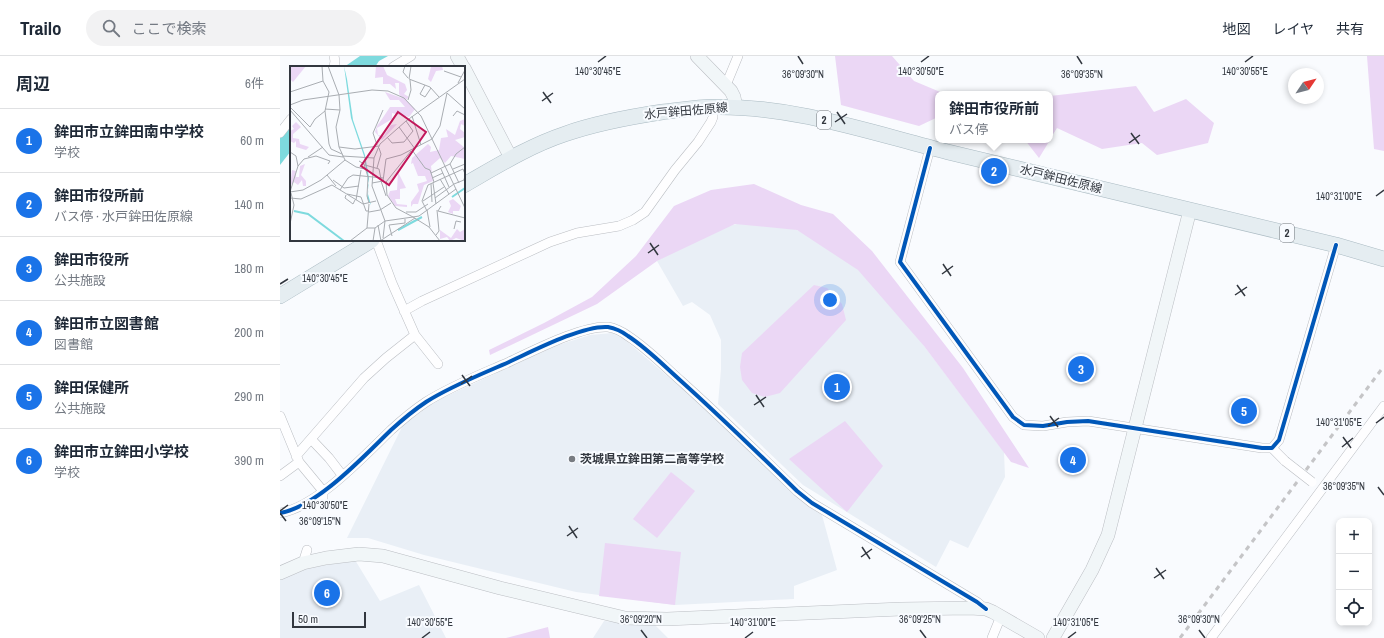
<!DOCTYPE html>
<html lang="ja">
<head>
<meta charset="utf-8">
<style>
  body { margin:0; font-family:"Archivo Narrow","Noto Sans JP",sans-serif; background:#f2f2f3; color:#1f2937 }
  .controls { position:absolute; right:12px; bottom:12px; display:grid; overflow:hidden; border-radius:8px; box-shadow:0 2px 6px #0003 }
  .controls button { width:36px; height:36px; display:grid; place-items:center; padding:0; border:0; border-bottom:1px solid #e0e1e3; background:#fff; color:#1f2937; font:20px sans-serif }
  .compass { position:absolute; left:1008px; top:12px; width:36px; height:36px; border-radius:50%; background:#fff; box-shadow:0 2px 6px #0003; rotate:55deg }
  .scale { position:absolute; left:12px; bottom:10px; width:74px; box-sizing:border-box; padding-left:4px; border:2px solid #32373f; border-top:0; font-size:11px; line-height:14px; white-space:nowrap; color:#32373f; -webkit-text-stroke:3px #f8fbff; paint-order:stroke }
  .you { position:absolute; left:550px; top:244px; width:14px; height:14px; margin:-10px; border:3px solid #fff; border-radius:50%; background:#1a73e8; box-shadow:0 0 0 6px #1a73e833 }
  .badge { display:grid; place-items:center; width:26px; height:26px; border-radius:50%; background:#1a73e8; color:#fff; font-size:13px; font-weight:700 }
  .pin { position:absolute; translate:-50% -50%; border:2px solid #fff; box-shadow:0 1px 4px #0006 }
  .popup { position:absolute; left:655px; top:35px; width:118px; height:52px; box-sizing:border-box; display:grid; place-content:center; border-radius:8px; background:#fff; filter:drop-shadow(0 1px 3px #0005); font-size:13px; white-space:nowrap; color:#747a83 }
  .popup b { font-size:15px; color:#1f2937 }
  .popup::after { content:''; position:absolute; left:50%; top:100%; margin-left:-8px; border:8px solid transparent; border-top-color:#fff }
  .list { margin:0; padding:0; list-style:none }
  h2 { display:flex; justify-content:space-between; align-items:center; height:52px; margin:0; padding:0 16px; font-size:17px }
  h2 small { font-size:13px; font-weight:400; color:#747a83 }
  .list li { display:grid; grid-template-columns:26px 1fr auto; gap:12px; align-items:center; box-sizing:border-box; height:64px; padding:0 16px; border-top:1px solid #e0e1e3 }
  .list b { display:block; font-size:15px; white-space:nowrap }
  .list p { margin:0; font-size:13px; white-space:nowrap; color:#747a83 }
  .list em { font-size:13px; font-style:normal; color:#747a83 }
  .icon { flex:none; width:22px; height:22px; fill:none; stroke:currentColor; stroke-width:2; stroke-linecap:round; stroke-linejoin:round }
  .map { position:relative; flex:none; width:1104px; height:582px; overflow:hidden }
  header { display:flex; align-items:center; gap:24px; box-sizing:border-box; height:56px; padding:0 20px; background:#fff; border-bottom:1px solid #e0e1e3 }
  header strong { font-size:19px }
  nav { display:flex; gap:22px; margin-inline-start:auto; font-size:14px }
  .search { width:280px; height:36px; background:#f2f2f3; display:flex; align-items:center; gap:10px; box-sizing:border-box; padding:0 14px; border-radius:22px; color:#747a83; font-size:15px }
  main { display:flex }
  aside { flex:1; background:#fff }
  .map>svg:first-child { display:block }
  .built { fill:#e9eff6 }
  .green { fill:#ebd7f5 }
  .water { fill:#7edade }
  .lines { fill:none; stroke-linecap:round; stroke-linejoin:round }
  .street-casing { stroke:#bbbec3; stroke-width:10 }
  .secondary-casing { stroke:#bbbec3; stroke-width:14 }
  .primary-casing { stroke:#aabac2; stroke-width:16 }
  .street { stroke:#fefeff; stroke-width:9 }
  .secondary { stroke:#f1f6f8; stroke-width:13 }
  .primary { stroke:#e5edf1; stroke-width:15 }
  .rail { stroke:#c5c5c7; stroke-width:3; stroke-dasharray:5 5; stroke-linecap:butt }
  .street-bridge-casing { stroke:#bbbec3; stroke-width:10; stroke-linecap:butt }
  .street-bridge { stroke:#fefeff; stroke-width:9 }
  .cycleway-casing { stroke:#f8fbff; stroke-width:6 }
  .cycleway { stroke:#0057b8; stroke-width:4 }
  .ticks { fill:none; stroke:#32373f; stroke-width:1.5 }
  .poi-dot { fill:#787c82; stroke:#f8fbff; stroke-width:1.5 }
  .labels { text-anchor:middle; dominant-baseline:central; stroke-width:4; stroke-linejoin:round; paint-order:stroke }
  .shield { fill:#f8fbff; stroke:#6d7279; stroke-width:1 }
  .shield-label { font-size:11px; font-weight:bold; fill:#32373f }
  .street-label { font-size:12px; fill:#32373f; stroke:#f8fbff }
  .poi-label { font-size:12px; font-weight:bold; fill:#32373f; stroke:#f8fbff; text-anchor:start }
  .inset-river { fill:none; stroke:#7edade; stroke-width:2 }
  .inset-road { fill:none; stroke:#a9adb2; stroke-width:1 }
  .view { fill:#c2185b; fill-opacity:0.15; stroke:#c2185b; stroke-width:2 }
  .inset-edge { fill:none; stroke:#32373f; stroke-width:2 }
  .ticks-label { font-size:10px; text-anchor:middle; fill:#32373f; stroke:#f8fbff; stroke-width:4; stroke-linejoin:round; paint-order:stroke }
</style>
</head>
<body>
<header>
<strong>Trailo</strong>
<div class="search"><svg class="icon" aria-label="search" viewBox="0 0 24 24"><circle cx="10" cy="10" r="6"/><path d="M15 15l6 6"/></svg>ここで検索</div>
<nav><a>地図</a><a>レイヤ</a><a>共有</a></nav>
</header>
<main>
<aside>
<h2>周辺<small>6件</small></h2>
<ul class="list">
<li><span class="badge">1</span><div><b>鉾田市立鉾田南中学校</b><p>学校</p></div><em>60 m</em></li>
<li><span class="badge">2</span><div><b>鉾田市役所前</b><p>バス停 · 水戸鉾田佐原線</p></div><em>140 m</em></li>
<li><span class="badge">3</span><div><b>鉾田市役所</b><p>公共施設</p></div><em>180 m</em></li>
<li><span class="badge">4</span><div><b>鉾田市立図書館</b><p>図書館</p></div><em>200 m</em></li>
<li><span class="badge">5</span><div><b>鉾田保健所</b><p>公共施設</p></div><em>290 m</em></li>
<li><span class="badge">6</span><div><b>鉾田市立鉾田小学校</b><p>学校</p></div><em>390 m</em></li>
</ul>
</aside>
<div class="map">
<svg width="1104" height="582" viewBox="0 0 1104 582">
  <rect width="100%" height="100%" fill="#f9fbfe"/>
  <path class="built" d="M 474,164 L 508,170 L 543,186 L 599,230 L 724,396 L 725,421 L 688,492 L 670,484 L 656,511 L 523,429 L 438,348 L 441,313 L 441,284 L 430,259 L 412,246 L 403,250 L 377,205 L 416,182 L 440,172 Z
    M 332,277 L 344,283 L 419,347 L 514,437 L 542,459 L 557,514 L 514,530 L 514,543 L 395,549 L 296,536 L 144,499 L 88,482 L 67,482 L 123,369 L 156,345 L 275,290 L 310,279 Z
    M 75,504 L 100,545 L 139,529 L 166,582 L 0,582 L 0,523 L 28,512 Z
    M 324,565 L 375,569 L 388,582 L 313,582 Z"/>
  <path class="green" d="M 555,0 L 612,0 L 634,25 L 665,38 L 658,38 L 658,61 L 639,70 L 561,49 Z
    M 1087,0 L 1104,0 L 1104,95 L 1094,93 Z
    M 856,30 L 874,56 L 906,43 L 934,67 L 928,87 L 877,99 L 862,87 L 822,93 L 777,72 L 770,83 L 770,40 Z
    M 745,84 L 770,84 L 759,102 Z
    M 474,128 L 521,149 L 553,158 L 592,195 L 683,312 L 749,412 L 731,406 L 644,290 L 578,214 L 517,174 L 455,168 L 377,205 L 317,248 L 210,299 L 209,294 L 264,267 L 312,241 L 356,200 L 394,150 L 431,134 Z
    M 534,229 L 547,232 L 562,248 L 566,264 L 500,337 L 485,341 L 472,337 L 462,324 L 460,311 L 462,297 Z
    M 565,365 L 603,410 L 567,456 L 509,403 Z
    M 391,416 L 415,435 L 377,482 L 353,463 Z
    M 325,487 L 401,496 L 395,549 L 319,540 Z
    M 268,571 L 270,582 L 226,582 Z"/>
  <path class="water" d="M 80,0 L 108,0 L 99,5 L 95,11 L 64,11 Z
    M 11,67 L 11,95 L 0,109 L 0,82 Z"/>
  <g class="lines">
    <g class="street-casing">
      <path id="street" d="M 54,0 L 55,5 L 54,11
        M 113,11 L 131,0
        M 446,29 L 458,0
        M 0,77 L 11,63
        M 650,92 L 620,206 L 733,361 L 744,369 L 763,370 L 787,366 L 808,365 L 982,392 L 992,392 L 999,384 L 1056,189
        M 124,255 L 142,245 L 270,186 L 297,177 L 339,170 L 353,164 L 365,156 L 395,114 L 418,86 L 431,66 L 433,61 L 433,51
        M 135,279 L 158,308
        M 0,360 L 19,406 L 43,435 L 43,448
        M 31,383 L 49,402 L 62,419
        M 992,392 L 1005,405
        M 16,400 L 84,322 L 106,302 L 135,279 L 112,227 L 96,184
        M 0,420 L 19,406
        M 0,457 C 37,451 84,400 111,374 C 122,364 134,354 146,346 C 171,330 202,318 229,306 C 253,295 303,269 328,271 C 334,272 343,276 348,280 C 368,293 384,310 401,325 C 441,361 479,398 517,435 L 532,447 L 697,546 L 705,553
        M 23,507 L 27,494
        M 712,582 L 721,560
        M 931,582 L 1104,350"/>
    </g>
    <g class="secondary-casing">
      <path id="secondary" d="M 177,0 L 183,11
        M 417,0 L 451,35 L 454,41 L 456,51
        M 184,12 L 231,102
        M 0,517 L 23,507 L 46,502 L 79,498 L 103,500 L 220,532 L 345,562 L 387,563 L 621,553 L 690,552 L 706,553 L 713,556 L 758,582
        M 773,582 L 812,514 L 828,479 L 910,154"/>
    </g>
    <g class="primary-casing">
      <path id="primary" d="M 184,129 C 217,110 249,90 285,78 C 316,67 349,61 382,56 C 400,54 418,51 436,51 C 515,50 592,77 668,96 C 797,127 926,158 1056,189 L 1104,203
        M 0,240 L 92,184"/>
    </g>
    <use href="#street" class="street"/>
    <use href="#secondary" class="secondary"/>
    <use href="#primary" class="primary"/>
    <path class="rail" d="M 900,582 L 1104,310"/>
    <g class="street-bridge-casing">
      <path id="street-bridge" d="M 1005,405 L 1032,426"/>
    </g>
    <use href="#street-bridge" class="street-bridge"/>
    <g class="cycleway-casing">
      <path id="cycleway" d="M 650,92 L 620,206 L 733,361 L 744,369 L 763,370 L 787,366 L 808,365 L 982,392 L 992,392 L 999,384 L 1056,189
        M 0,457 C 37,451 84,400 111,374 C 122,364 134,354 146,346 C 171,330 202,318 229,306 C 253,295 303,269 328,271 C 334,272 343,276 348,280 C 368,293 384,310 401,325 C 441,361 479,398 517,435 L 532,447 L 697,546 L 706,553"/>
    </g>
    <use href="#cycleway" class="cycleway"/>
  </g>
  <path class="ticks" d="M 518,0 L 523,8M 797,0 L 802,8M 318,6 L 326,0M 641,6 L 649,0M 965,6 L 973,0M 263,36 L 271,47M 262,45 L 273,37M 557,56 L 565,68M 555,66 L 567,58M 851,77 L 859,88M 849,87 L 860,79M 1096,140 L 1104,134M 370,187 L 378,199M 368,197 L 379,189M 663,208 L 671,220M 662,218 L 673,210M 0,228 L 8,223M 957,229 L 965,240M 955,239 L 967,231M 182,319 L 190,330M 181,328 L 192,320M 476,339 L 484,351M 474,349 L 486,341M 770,360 L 778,371M 1096,367 L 1104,361M 768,370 L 779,362M 1063,381 L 1071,392M 1062,391 L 1073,382M 1098,431 L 1104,439M 0,455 L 8,449M 0,457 L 6,465M 289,470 L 297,482M 287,480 L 298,472M 582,491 L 590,503M 581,501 L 592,493M 876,512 L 884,523M 874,522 L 886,514M 361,574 L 367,582M 640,574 L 646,582M 919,574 L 925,582M 142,582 L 150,576M 465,582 L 473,576M 788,582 L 796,576"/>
  <circle class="poi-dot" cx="292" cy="403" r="4"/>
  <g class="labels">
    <g class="shield">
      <rect x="537" y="55" width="14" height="18" rx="3"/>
      <rect x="1000" y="168" width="14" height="18" rx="3"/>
    </g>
    <g class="shield-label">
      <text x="544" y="64">2</text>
      <text x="1007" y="177">2</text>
    </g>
    <g class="street-label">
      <text transform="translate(406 55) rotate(-5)">水戸鉾田佐原線</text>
      <text transform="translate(781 123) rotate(14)">水戸鉾田佐原線</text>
    </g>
    <g class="poi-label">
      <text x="300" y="403">茨城県立鉾田第二高等学校</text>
    </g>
  </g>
  <g transform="translate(10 10)">
    <rect width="175" height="175" fill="#f9fbfe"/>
    <path d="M 0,0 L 16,0 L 3,16 L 0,13 ZM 86,0 L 93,0 L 97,9 L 115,18 L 117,24 L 114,28 L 119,31 L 116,34 L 125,43 L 119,51 L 102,47 L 102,53 L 87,62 L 88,69 L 94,70 L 101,59 L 107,58 L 92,74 L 85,66 L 87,60 L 92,53 L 100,41 L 115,41 L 109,34 L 100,34 L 95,26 L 112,32 L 109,28 L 109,17 L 105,17 L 106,23 L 100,18 L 93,18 L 93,11 L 85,12 ZM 135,0 L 152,0 L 153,4 L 146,5 L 141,16 L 138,13 L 141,1 ZM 175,53 L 175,60 L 171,58 L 170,63 L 175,67 L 175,71 L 165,74 L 175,82 L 175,93 L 161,90 L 155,97 L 150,92 L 141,100 L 143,115 L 134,119 L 128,138 L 123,138 L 121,141 L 121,136 L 129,125 L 127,118 L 137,115 L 135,110 L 128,110 L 123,97 L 121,98 L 122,92 L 138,78 L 141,81 L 140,86 L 149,84 L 151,72 L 158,71 L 156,63 L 165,69 L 170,55 ZM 6,56 L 11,61 L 3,68 L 3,72 L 9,73 L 10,78 L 19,81 L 16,84 L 6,81 L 6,75 L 4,77 L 0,75 L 0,65 L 4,63 L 2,60 ZM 15,98 L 11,109 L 16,115 L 16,120 L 13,120 L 12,114 L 8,119 L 4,116 L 0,120 L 2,104 L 6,105 L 6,111 L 9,111 L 10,100 ZM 108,106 L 116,122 L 110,123 L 110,133 L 105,133 L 107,138 L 117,139 L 117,141 L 105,140 L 98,130 L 100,125 L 107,124 ZM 163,133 L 171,140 L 169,145 L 163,145 L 163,148 L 158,146 L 161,140 L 159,135 ZM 167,163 L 170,166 L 175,163 L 175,175 L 166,172 L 160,175 L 157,171 L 150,173 L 150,164 L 161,172 Z" fill="#ebd7f5"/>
    <path d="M 54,0 L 57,13 L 63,54 L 75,89 L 79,112 L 78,128 L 81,139 L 83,175 L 81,139 L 77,132 L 79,119 L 74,90 L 61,52 Z" fill="#7edade"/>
    <path class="inset-river" d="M 162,131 L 175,122M 4,145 L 18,148 L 54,175M 108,164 L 132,151"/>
    <path class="inset-road" d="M 32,0 L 33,15 L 39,26 L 35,45 L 39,78 L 41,83 L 52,88M 38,0 L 49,29M 115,0 L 113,6 L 118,12M 121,0 L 119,13 L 140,21 L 149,31M 154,5 L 171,11M 168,17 L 175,4M 135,19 L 130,28 L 135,31 L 141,22M 0,26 L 33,15M 49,29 L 50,44 L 46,61 L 49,81 L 55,94 L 66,101 L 75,103M 118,34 L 121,24 L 120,14M 0,39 L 13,34 L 82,24 L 98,25 L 114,32 L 131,50 L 175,142M 0,41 L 20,61 L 25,53 L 35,45M 35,43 L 50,44M 0,44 L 39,89 L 53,91M 122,50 L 131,79M 163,50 L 167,45 L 175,49M 109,61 L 125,83M 97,71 L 102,77 L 114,76 L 123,65 L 116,55M 87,79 L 83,67 L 93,44M 49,81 L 65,83 L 89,80M 122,84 L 135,102 L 140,104 L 144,116M 121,85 L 96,116 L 97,129 L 106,142 L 123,151 L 129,150 L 166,123M 0,86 L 6,90 L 8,100M 52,90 L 84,92M 18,91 L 33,81M 76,91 L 75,99 L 89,103 L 91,113M 69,95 L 74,98 L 78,111 L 77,130 L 79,137M 160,98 L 166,88 L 175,81M 87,102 L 91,88 L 89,82M 151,103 L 159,121M 163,103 L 175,98M 141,107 L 160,98 L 169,117M 37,109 L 46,120M 142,112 L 153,107M 150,113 L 159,128M 43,114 L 54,122 L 69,120M 91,115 L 96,130M 82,117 L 93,115 L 96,93 L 111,89 L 142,73 L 150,60 L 157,27 L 175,43M 143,117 L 146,138M 141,118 L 142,136M 50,124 L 58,112 L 63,109 L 93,112M 0,126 L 8,100 L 14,93 L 26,90 L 40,95 L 38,98M 0,126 L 13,124 L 31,114 L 55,94M 57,128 L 71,131 L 76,145 L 79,145M 56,129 L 55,132 L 63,138 L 65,134M 0,132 L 11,133 L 42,119 L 73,138 L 86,135M 145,132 L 164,118 L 174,114 L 175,109M 66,134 L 71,104M 133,135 L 154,121M 151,140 L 148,145 L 175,152M 137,144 L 140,161M 137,145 L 132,135 L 138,119 L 173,103 L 175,108M 79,146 L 90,144 L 101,137M 116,146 L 126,146 L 138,138M 0,158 L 4,139 L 1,127M 88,159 L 91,175M 77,162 L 85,162 L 95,155M 164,163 L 166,155 L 171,156M 146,169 L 149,165 L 147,144M 102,170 L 99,159 L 115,157 L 115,153M 93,172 L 95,155M 60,175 L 77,162 L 79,138M 83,175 L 85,162M 90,175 L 125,152M 150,175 L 139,161 L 123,151 L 95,155 L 82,120 L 84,92 L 90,78 L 116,55 L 175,13"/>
    <path class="view" d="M 108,46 L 136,66 L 99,119 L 71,100 Z"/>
    <rect width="175" height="175" class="inset-edge"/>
  </g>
  <g class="ticks-label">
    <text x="641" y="19">140°30'50"E</text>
    <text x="965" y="19">140°30'55"E</text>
    <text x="318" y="19">140°30'45"E</text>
    <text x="523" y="22">36°09'30"N</text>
    <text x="802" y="22">36°09'35"N</text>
    <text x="1059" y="144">140°31'00"E</text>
    <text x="45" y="226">140°30'45"E</text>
    <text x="1059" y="370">140°31'05"E</text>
    <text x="1064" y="434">36°09'35"N</text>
    <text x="45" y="453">140°30'50"E</text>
    <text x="40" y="469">36°09'15"N</text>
    <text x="361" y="567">36°09'20"N</text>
    <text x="640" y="567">36°09'25"N</text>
    <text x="919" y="567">36°09'30"N</text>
    <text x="150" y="570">140°30'55"E</text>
    <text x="473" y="570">140°31'00"E</text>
    <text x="796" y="570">140°31'05"E</text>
  </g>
</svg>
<div class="controls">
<button>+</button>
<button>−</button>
<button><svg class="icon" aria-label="locate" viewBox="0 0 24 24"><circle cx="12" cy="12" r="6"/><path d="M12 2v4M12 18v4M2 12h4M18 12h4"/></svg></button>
</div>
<svg class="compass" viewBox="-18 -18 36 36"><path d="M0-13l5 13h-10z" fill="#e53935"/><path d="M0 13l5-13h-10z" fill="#747a83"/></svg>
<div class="scale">50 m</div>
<div class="you"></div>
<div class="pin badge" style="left:557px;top:331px">1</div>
<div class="pin badge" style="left:714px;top:115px">2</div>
<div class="popup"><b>鉾田市役所前</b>バス停</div>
<div class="pin badge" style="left:801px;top:313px">3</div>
<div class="pin badge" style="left:793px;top:404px">4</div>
<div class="pin badge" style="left:964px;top:355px">5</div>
<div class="pin badge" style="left:47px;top:537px">6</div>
</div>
</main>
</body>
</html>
